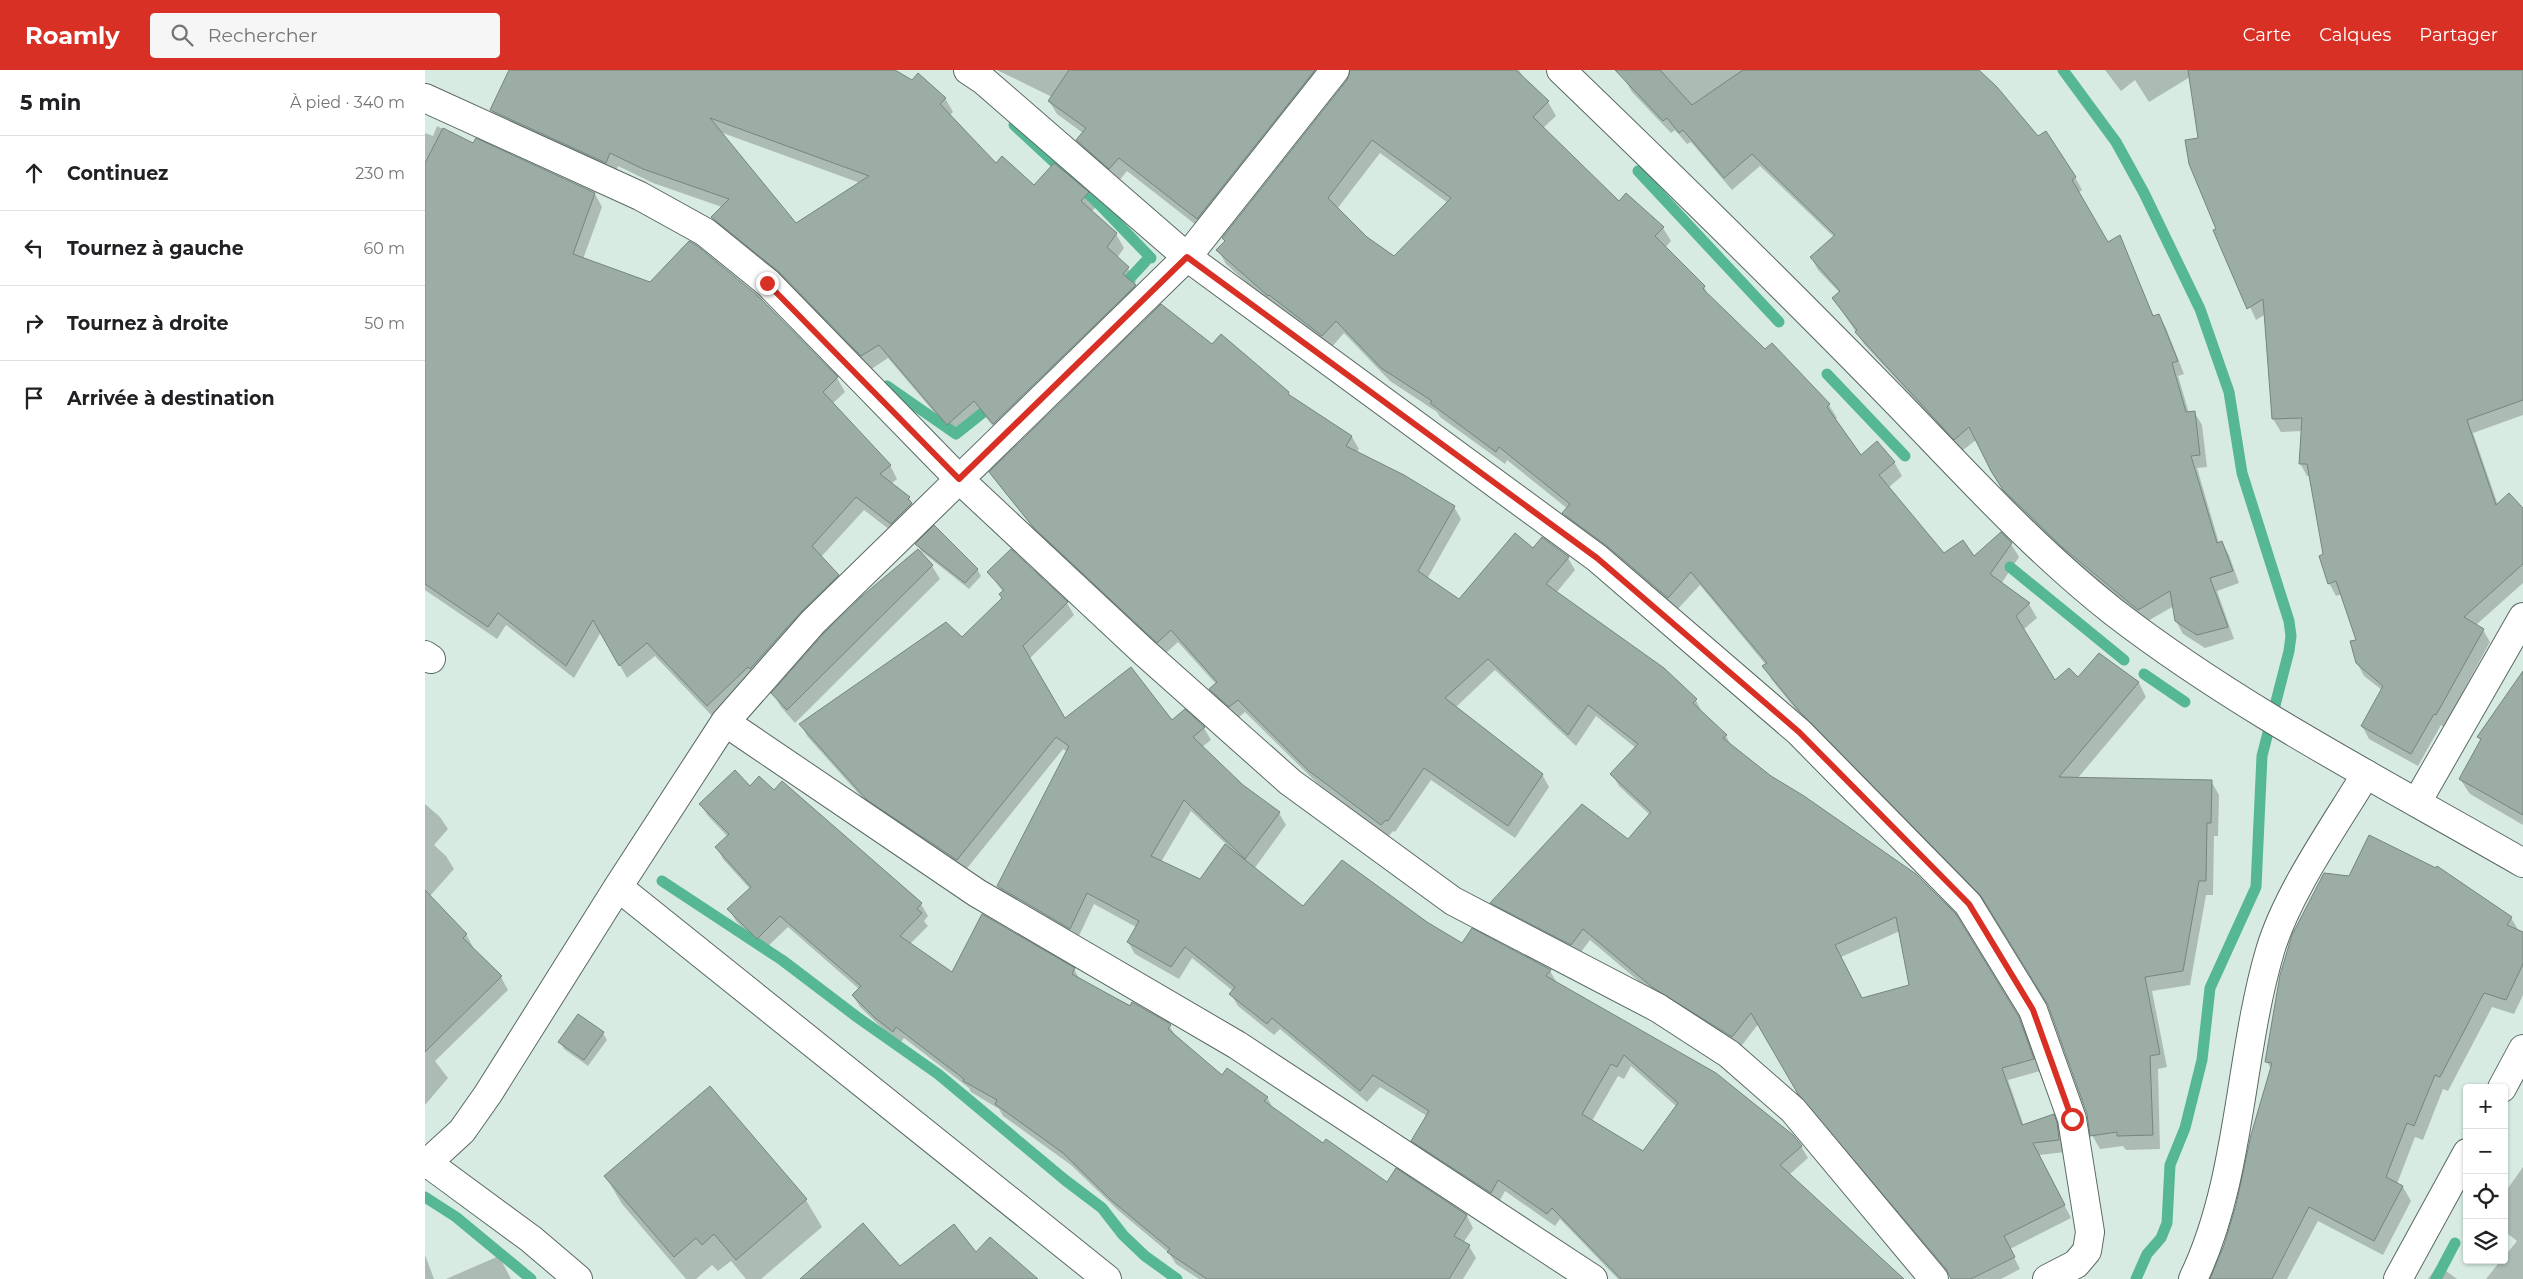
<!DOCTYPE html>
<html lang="fr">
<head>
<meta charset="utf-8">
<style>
  body { margin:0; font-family:Montserrat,sans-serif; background:#f6f6f6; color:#202124 }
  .controls { position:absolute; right:15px; bottom:15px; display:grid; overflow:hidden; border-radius:5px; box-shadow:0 1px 4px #0004 }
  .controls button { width:45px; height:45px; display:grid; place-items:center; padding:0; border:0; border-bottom:1px solid #e0e0e0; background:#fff; color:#202124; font:25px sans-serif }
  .stop { position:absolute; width:15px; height:15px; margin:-11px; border:4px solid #d93025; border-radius:50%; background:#fff }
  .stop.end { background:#d93025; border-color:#fff; box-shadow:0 1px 5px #0008 }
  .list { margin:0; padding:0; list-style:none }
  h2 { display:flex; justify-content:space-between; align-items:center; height:65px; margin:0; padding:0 20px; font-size:21px }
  h2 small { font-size:16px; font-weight:400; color:#757577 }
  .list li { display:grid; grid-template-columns:32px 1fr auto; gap:15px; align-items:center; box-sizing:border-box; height:75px; padding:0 20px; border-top:1px solid #e0e0e0 }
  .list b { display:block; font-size:19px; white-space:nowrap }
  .list em { font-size:16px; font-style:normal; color:#757577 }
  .icon { flex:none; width:28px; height:28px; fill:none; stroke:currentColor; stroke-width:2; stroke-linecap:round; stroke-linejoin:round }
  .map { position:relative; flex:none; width:2098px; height:1209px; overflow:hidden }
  header { display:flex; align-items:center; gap:30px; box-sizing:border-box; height:70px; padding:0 25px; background:#d93025; color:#fff }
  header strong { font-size:24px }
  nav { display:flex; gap:28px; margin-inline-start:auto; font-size:18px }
  .search { width:350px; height:45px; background:#f6f6f6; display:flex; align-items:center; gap:12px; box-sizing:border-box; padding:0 18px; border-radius:5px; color:#757577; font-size:19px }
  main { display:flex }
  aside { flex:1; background:#fff }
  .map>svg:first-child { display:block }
  .shadow { fill:#0003; fill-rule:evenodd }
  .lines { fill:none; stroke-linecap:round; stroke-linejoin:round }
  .stream { stroke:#55b793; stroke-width:11 }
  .building { fill:#9cada5; stroke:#76867f; fill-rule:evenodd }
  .street-casing { stroke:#596962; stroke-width:30 }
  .secondary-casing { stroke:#596962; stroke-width:30 }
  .street { stroke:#fff; stroke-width:28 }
  .secondary { stroke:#fff; stroke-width:28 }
  .route { stroke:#d93025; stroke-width:6 }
</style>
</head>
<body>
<header>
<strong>Roamly</strong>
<div class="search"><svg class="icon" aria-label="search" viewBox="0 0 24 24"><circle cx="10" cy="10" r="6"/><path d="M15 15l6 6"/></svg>Rechercher</div>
<nav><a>Carte</a><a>Calques</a><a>Partager</a></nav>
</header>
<main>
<aside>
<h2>5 min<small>À pied · 340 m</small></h2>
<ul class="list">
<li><svg class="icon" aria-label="ahead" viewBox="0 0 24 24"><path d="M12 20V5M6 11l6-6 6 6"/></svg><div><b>Continuez</b></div><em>230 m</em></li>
<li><svg class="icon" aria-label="left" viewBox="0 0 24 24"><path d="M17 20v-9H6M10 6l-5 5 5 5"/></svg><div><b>Tournez à gauche</b></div><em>60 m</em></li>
<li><svg class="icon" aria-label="right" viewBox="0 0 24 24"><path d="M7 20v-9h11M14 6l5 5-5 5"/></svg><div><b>Tournez à droite</b></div><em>50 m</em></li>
<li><svg class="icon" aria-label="arrive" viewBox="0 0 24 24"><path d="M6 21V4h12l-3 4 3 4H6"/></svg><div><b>Arrivée à destination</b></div></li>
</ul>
</aside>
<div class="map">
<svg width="2098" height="1209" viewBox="0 0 2098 1209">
  <rect width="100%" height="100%" fill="#d8ebe2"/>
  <path class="shadow" d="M 86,0 L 468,0 L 520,28 L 528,42 L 525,45 L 571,95 L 609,117 L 663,123 L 671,137 L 666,142 L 691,164 L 699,178 L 692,188 L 703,198 L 711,212 L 709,215 L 718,230 L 577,367 L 558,344 L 531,368 L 463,288 L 445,300 L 296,162 L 288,148 L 297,137 L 228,113 L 193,96 L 189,107 L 74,54 L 66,40 ZM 295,62 L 435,113 L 371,155 Z
    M 572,0 L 911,0 L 780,162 L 702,101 L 693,112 L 660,83 L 652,70 L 658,63 L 632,44 L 624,31 L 627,27 Z
    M 925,0 L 1094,0 L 1099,9 L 1123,32 L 1131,46 L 1118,58 L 1194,133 L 1238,158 L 1246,171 L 1240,178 L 1279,217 L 1285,228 L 1340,281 L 1347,274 L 1404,335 L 1412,348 L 1410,350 L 1436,387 L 1469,392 L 1477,406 L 1463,418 L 1518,485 L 1549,488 L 1586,474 L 1594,487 L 1576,514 L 1604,534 L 1612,548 L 1598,560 L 1630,612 L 1653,609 L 1674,585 L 1714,613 L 1721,627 L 1652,709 L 1786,711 L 1794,725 L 1793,766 L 1789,766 L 1788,825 L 1781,825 L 1765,915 L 1727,921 L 1742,997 L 1733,999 L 1735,1079 L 1701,1080 L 1698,1076 L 1675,1079 L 1667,1065 L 1663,1043 L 1624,936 L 1566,840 L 1384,656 L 1347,610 L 1339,597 L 1341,595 L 1275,515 L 1251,541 L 1147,457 L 1139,443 L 1143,439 L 1082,390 L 1080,394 L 1015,347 L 1012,342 L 965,311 L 919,263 L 905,279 L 851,239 L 801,194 L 793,180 L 800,172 L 798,168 L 923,10 ZM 955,83 L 1023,133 L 969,188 L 942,168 L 912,139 Z
    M 1194,0 L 1552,0 L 1650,107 L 1657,120 L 1653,123 L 1683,173 L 1694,167 L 1729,247 L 1734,245 L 1741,258 L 1759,304 L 1753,306 L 1764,343 L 1769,342 L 1777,355 L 1782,397 L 1772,398 L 1794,473 L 1797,472 L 1804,485 L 1814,513 L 1792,521 L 1809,569 L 1780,578 L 1758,564 L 1751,551 L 1749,536 L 1721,552 L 1646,490 L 1587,433 L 1551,370 L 1537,381 L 1439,274 L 1408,228 L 1415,223 L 1393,200 L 1386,187 L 1409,167 L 1335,96 L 1307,120 L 1266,72 L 1262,74 L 1250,60 L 1246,63 L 1207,22 Z
    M 1680,0 L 2098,0 L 2098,345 L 2048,363 L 2073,435 L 2098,440 L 2098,513 L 2051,555 L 2058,560 L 2065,572 L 2019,657 L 2016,655 L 1993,696 L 1944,669 L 1937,656 L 1957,620 L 1939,606 L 1932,593 L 1933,571 L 1917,524 L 1911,526 L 1904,513 L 1886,406 L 1882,406 L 1875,393 L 1878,361 L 1856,362 L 1848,349 L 1841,244 L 1831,250 L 1790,161 L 1793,161 L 1774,69 L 1765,7 L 1724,32 L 1710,10 L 1696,21 Z
    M 12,56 L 49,75 L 170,124 L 177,137 L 158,189 L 225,214 L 332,225 L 412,308 L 420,322 L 407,334 L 465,395 L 472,409 L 466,414 L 484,428 L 492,441 L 474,467 L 439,440 L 396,487 L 413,505 L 421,519 L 290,649 L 230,586 L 202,608 L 176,562 L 149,608 L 81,555 L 72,569 L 0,520 L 0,63 L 8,66 Z
    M 863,323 L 866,328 L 927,367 L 934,379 L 931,383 L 978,406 L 1029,437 L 1036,449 L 1002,509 L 1034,531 L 1108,479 L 1143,488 L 1150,500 L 1131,523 L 1238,599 L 1271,630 L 1277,643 L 1301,666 L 1307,677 L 1593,947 L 1600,960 L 1615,1001 L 1583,1010 L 1599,1056 L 1628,1046 L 1635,1058 L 1641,1082 L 1614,1085 L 1646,1148 L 1585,1179 L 1595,1199 L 1576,1209 L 1528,1209 L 1382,1036 L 1334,953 L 1314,979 L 1235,929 L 1165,870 L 1153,886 L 1074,845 L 1067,833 L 1203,771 L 1225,745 L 1194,716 L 1187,704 L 1211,678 L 1171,646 L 1151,676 L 1070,600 L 1030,638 L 1117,704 L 1124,717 L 1090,768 L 1006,710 L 970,762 L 968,761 L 963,767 L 892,713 L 820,642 L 812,649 L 792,631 L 785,619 L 791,614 L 753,572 L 740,584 L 617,468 L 573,414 L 566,402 ZM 1475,861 L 1485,916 L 1437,929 L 1416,887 Z
    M 492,474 L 552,499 L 556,506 L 544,519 L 496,481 Z
    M 586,481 L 642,533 L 649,545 L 604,589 L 639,650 L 747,652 L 760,641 L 779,658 L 786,670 L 777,677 L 817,715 L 854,743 L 861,755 L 829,799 L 878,837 L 1001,853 L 1037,874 L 1125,901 L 1132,913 L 1376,1076 L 1383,1088 L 1364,1105 L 1476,1209 L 1193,1209 L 1135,1149 L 1130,1156 L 1080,1121 L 1073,1134 L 995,1083 L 988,1071 L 1002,1046 L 955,1017 L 942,1032 L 855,959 L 849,965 L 813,936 L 806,924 L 808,921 L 767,888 L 754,909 L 710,884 L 703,872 L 711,857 L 669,834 L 652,870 L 580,829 L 573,816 L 643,682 L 638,679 L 539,802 L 450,742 L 382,666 L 376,654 L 537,568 L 578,529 L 578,522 L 564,503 ZM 766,741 L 801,774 L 776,810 L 736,792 ZM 1206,996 L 1252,1037 L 1219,1083 L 1167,1051 L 1193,1006 L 1199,1009 Z
    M 507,496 L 515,509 L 370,653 L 356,637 L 348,623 Z
    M 2098,603 L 2098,755 L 2045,724 L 2035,709 L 2056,671 L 2053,667 Z
    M 357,713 L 496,834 L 503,846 L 499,851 L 503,856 L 485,874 L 528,904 L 649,899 L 655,910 L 743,954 L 752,968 L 797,1007 L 842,1027 L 849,1040 L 899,1075 L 963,1113 L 971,1100 L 1042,1146 L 1048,1158 L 1038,1173 L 1044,1176 L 1051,1188 L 1038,1209 L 774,1209 L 751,1194 L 744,1183 L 694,1141 L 646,1095 L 578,1046 L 574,1039 L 546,1022 L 544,1018 L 479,968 L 475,973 L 457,958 L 435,937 L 428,926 L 434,919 L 363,857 L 339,880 L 311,851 L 304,839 L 325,819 L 298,789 L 292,777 L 303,767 L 283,746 L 276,735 L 325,717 L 349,722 Z
    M 0,734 L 15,747 L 23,759 L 9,775 L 21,786 L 29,799 L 5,826 L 41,864 L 48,877 L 47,878 L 76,907 L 83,920 L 10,991 L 23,1008 L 0,1035 Z
    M 1899,804 L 2086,848 L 2094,861 L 2098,863 L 2098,925 L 2089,944 L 2067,937 L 2023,1021 L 2018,1019 L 1998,1070 L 1990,1067 L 1972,1114 L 1978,1117 L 1986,1131 L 1958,1185 L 1893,1151 L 1862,1209 L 1786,1209 L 1800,1176 L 1812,1135 L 1846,999 L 1842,992 L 1861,886 L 1878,844 L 1881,837 L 1884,838 L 1885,830 Z
    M 178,963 L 182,970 L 163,996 L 139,979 L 135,972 Z
    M 2098,1097 L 2098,1209 L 2061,1209 L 2076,1190 L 2079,1190 L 2079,1187 L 2092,1171 L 2079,1161 L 2079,1124 Z
    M 181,1107 L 381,1130 L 397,1157 L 336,1209 L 321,1209 L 306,1191 L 293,1201 L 287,1195 L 271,1209 L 261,1209 L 197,1134 Z
    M 0,1185 L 9,1209 L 0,1209 Z
    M 74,1186 L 86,1209 L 21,1209 Z
    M 2013,1195 L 2032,1209 L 2003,1209 Z"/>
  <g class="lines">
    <path class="stream" d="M 1638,0 L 1691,72 L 1719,123 L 1775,239 L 1804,322 L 1817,403 L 1864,551 L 1866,566 L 1864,581 L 1837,686 L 1831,817 L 1785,918 L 1777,990 L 1760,1058 L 1745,1095 L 1742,1153 L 1736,1168 L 1722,1184 L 1711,1209
      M 589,55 L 672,132 L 726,188
      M 1213,101 L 1354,252
      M 694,220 L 720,192
      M 1402,304 L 1480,386
      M 462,316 L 531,364 L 570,333
      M 1585,497 L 1699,590
      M 1719,604 L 1760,632
      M 237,811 L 357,890 L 432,947 L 513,1004 L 640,1110 L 677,1138 L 698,1165 L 720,1186 L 752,1209
      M 0,1127 L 31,1147 L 106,1209
      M 2011,1209 L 2030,1173"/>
  </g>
  <path class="building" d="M 84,0 L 470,0 L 487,10 L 493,3 L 521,28 L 515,34 L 571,93 L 577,86 L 609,115 L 629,93 L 664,122 L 656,131 L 692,163 L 682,177 L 704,197 L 698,204 L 711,215 L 568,354 L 549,331 L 522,355 L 454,275 L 436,286 L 354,202 L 286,147 L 304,129 L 218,99 L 185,83 L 181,93 L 65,40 ZM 285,48 L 444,106 L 371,153 Z
    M 644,0 L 890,0 L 772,149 L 694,88 L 684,99 L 651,70 L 661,58 L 623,31 Z
    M 925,0 L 1091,0 L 1124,31 L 1108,47 L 1194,131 L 1201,123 L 1239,157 L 1230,166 L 1280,216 L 1278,219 L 1340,279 L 1347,273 L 1405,334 L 1402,337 L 1436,385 L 1452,371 L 1470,392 L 1454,405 L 1519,483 L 1538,470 L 1549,486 L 1576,462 L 1587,473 L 1565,504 L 1605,533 L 1591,546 L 1630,610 L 1644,598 L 1653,607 L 1674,583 L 1714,612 L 1634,707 L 1787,710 L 1786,753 L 1782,753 L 1781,811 L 1774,811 L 1758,901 L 1720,907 L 1735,984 L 1725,986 L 1728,1065 L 1692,1066 L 1692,1062 L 1665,1066 L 1662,1044 L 1623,935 L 1556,826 L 1375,642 L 1337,596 L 1342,593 L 1266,502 L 1243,528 L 1182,476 L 1137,443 L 1145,434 L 1074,377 L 1071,382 L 1005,333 L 1007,331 L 956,298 L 911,251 L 897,266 L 844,225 L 843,226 L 791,180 L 800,171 L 797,168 L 922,10 ZM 947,70 L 1026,128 L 969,186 L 942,167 L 903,128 Z
    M 1190,0 L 1235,0 L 1267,35 L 1318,0 L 1554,0 L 1572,17 L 1613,66 L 1621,61 L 1651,107 L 1647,110 L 1683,172 L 1695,165 L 1728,246 L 1734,244 L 1753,291 L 1747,293 L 1761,342 L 1770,341 L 1775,385 L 1766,386 L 1792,473 L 1797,471 L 1808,501 L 1785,508 L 1803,557 L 1772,565 L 1750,551 L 1745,521 L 1713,540 L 1637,477 L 1578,420 L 1566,401 L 1544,357 L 1529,370 L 1430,262 L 1432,260 L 1407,228 L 1415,221 L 1385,187 L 1410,165 L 1327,84 L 1299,108 L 1258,60 L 1254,63 L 1242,48 L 1238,51 Z
    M 1763,0 L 2098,0 L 2098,330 L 2042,350 L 2071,435 L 2084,423 L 2098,438 L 2098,494 L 2039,547 L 2059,559 L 2011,645 L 2009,644 L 1986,684 L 1936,656 L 1958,616 L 1931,593 L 1925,571 L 1931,570 L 1911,511 L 1903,514 L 1894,486 L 1898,484 L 1882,394 L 1874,394 L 1877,348 L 1847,349 L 1838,229 L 1822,239 L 1788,160 L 1791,159 L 1764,94 L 1760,70 L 1773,68 Z
    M 18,58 L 48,73 L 51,68 L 170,123 L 148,184 L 225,212 L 264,171 L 271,175 L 332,225 L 413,307 L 398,322 L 466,395 L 455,404 L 485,427 L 483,429 L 487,433 L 466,454 L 431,427 L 387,476 L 414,505 L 376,542 L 325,599 L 323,597 L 282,636 L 222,573 L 194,596 L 168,550 L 141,596 L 73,543 L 63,557 L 0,514 L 0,93 Z
    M 736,234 L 787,274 L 796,264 L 864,322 L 863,324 L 927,366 L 921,376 L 979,405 L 1030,436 L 993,501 L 1034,529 L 1090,463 L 1108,478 L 1117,467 L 1144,487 L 1121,514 L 1239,598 L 1272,629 L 1268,633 L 1302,665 L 1298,668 L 1346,706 L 1379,726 L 1491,804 L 1531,844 L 1594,947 L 1609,989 L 1577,998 L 1597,1055 L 1629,1044 L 1632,1053 L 1634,1070 L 1608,1073 L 1640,1135 L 1579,1166 L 1590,1187 L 1546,1209 L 1526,1209 L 1521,1199 L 1373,1024 L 1326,943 L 1307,967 L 1227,917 L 1158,859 L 1146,875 L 1065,833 L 1157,734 L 1203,769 L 1226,742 L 1185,704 L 1213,674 L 1163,635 L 1143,665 L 1063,589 L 1020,628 L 1118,704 L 1083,756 L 999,698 L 963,751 L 961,750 L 956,755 L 884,701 L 813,630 L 804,637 L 784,619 L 792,612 L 746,560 L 732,573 L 608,457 L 564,402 ZM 1471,847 L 1484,915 L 1437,928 L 1410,875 Z
    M 509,455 L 553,499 L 540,513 L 490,474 Z
    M 493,479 L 508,495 L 362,640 L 346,623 L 399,563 L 436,527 Z
    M 586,479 L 643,532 L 598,576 L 640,648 L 706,597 L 747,650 L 760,639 L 780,657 L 768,667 L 818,715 L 855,742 L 820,789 L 759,730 L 726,786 L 775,809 L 800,774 L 878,836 L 917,790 L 1002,852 L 1037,873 L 1047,858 L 1126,900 L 1121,906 L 1291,1003 L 1368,1065 L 1377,1076 L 1355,1095 L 1479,1209 L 1196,1209 L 1127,1138 L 1122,1144 L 1073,1110 L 1066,1123 L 986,1071 L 1004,1041 L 948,1005 L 935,1021 L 847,948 L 842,954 L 804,924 L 810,917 L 760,877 L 746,897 L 702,872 L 714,851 L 662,823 L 645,859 L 572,816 L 644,676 L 631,667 L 532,790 L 442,730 L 374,654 L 521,552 L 537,567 L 577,528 L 574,524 L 579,520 L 562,502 ZM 1199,985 L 1253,1033 L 1218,1081 L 1157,1044 L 1186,994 L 1192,997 Z
    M 2098,601 L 2098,745 L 2034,709 L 2056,669 L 2052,667 Z
    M 310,700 L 325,716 L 334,706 L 349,720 L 357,711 L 497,833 L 492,839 L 497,843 L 475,866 L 527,902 L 557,844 L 650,898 L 647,904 L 705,936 L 707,932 L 744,953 L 746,955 L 743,959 L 797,1005 L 802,998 L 843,1027 L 839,1031 L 898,1073 L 901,1069 L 962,1112 L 971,1098 L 1042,1145 L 1029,1166 L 1045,1175 L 1024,1209 L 782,1209 L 742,1182 L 745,1179 L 686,1130 L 638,1083 L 570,1034 L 572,1030 L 538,1011 L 539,1009 L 471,957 L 468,962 L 449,947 L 427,925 L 436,916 L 355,846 L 332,869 L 302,839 L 326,817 L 290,777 L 304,764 L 274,734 Z
    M 1944,765 L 2011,798 L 2012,796 L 2087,847 L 2082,855 L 2098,862 L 2098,894 L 2081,930 L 2059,923 L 2015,1007 L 2010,1005 L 1989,1056 L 1982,1053 L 1961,1107 L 1978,1116 L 1949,1171 L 1884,1137 L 1847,1209 L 1785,1209 L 1799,1175 L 1811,1135 L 1826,1065 L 1847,993 L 1840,992 L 1855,905 L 1867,865 L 1899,803 L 1924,806 Z
    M 0,820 L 42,864 L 38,868 L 77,906 L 0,982 Z
    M 153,944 L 179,962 L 159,990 L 133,972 Z
    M 285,1016 L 382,1129 L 311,1190 L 289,1164 L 277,1175 L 271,1168 L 249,1187 L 179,1106 Z
    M 438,1153 L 475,1196 L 529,1154 L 551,1182 L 565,1167 L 613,1209 L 375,1209 Z"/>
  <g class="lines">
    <g class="street-casing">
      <path id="street" d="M 543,0 L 558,10 L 762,187 L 1172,488 L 1374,662 L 1543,834 L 1608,940 L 1647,1049 L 1665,1162 L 1662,1181 L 1651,1194 L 1622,1209
        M 0,28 L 215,126 L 280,162 L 343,213 L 534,409 L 719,582 L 865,712 L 1028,831 L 1233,938 L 1304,984 L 1368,1040 L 1509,1209
        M 0,585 L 6,589
        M 300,652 L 552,823 L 812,975 L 1168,1209
        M 1992,732 L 2098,547
        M 193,817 L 682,1209
        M 2077,1018 L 2098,979
        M 0,1091 L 106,1169 L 153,1209
        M 0,1095 L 37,1061 L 63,1024 L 193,817 L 300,652 L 388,552 L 762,187 L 910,0
        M 1768,1209 C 1816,1110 1814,986 1845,881 C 1862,823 1909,757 1941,704
        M 1973,1209 L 2042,1083"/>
    </g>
    <g class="secondary-casing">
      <path id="secondary" d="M 1136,0 C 1242,102 1347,205 1450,310 C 1528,389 1602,474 1690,543 C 1816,640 1961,714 2098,793"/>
    </g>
    <use href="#street" class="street"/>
    <use href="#secondary" class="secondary"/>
  </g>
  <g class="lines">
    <path class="route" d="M 342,213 L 534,409 L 762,187 L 1172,488 L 1374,662 L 1544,834 L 1608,940 L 1647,1049"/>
  </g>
</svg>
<div class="controls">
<button>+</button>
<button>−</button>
<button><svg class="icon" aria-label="locate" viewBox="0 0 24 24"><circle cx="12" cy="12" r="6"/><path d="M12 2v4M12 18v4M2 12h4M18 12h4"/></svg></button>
<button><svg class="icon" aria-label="layers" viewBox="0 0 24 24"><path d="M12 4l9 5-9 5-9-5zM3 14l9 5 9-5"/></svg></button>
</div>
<div class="stop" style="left:1647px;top:1049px"></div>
<div class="stop end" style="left:342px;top:213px"></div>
</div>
</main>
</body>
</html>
